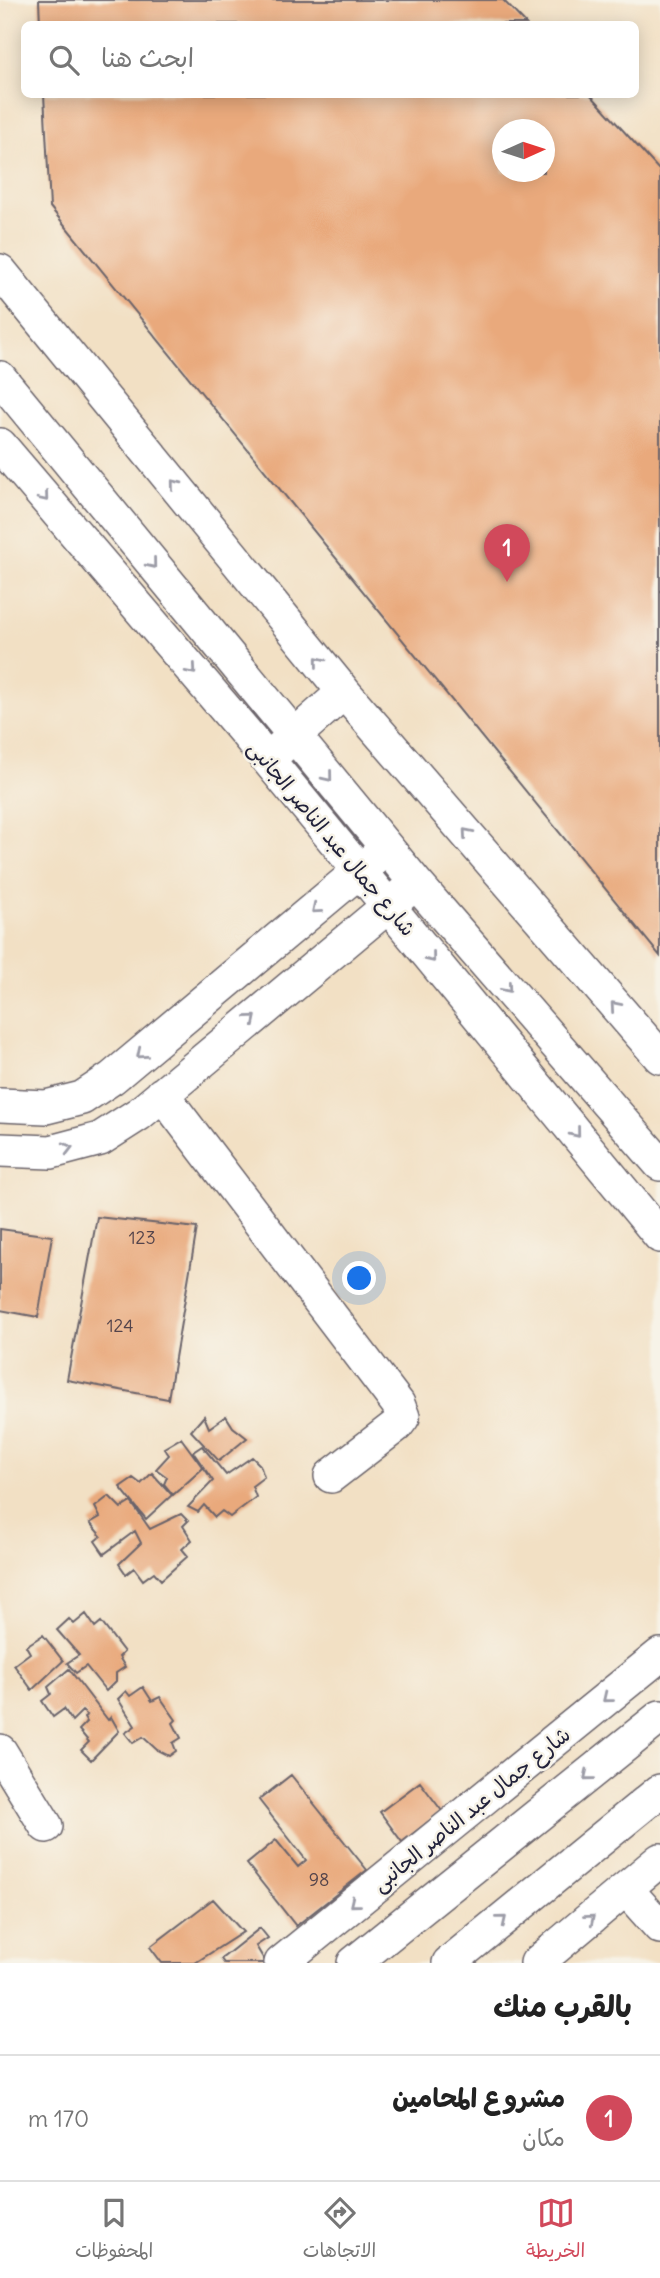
<!DOCTYPE html>
<html lang="ar">
<head>
<meta charset="utf-8">
<style>
  body { margin:0; font-family:Delius,"Playpen Sans Arabic",sans-serif; background:#f2f2f2; color:#222; direction:rtl }
  .compass { position:absolute; left:492px; top:119px; width:63px; height:63px; border-radius:50%; background:#fff; box-shadow:0 4px 18px #0003; rotate:87deg }
  .you { position:absolute; left:360px; top:1279px; width:24px; height:24px; margin:-18px; border:5px solid #fff; border-radius:50%; background:#1a73e8; box-shadow:0 0 0 10px #1a73e833 }
  .badge { display:grid; place-items:center; width:46px; height:46px; border-radius:50%; background:#d1495b; color:#fff; font-size:23px; font-weight:700 }
  .pin { position:absolute; translate:-50% -58px; filter:drop-shadow(0 2px 4px #0008) }
  .pin::after { content:''; position:absolute; top:37px; width:24px; height:21px; background:inherit; clip-path:polygon(0 0,100% 0,50% 100%) }
  .list { margin:0; padding:0; list-style:none }
  h2 { display:flex; justify-content:space-between; align-items:center; height:91px; margin:0; padding:0 28px; font-size:30px }
  h2 small { font-size:23px; font-weight:400; color:#767676 }
  .list li { display:grid; grid-template-columns:46px 1fr auto; gap:21px; align-items:center; box-sizing:border-box; height:126px; padding:0 28px; border-top:2px solid #e0e0e0 }
  .list b { display:block; font-size:26px; white-space:nowrap }
  .list p { margin:0; font-size:23px; white-space:nowrap; color:#767676 }
  .list em { font-size:23px; font-style:normal; color:#767676 }
  .icon { flex:none; width:38px; height:38px; fill:none; stroke:currentColor; stroke-width:2; stroke-linecap:round; stroke-linejoin:round }
  .map { position:relative; flex:none; width:660px; height:1963px; overflow:hidden; direction:ltr }
  .search { position:absolute; background:#fff; box-shadow:0 4px 18px #0003; left:21px; right:21px; top:21px; height:77px; display:flex; align-items:center; gap:18px; box-sizing:border-box; padding:0 24px; border-radius:10px; color:#767676; font-size:26px }
  .sheet { height:217px; background:#fff }
  nav { display:flex; justify-content:space-around; align-items:center; box-sizing:border-box; height:98px; border-top:2px solid #e0e0e0; background:#fff; font-size:19px; color:#767676 }
  nav a { display:grid; justify-items:center; gap:4px }
  nav .on { color:#d1495b }
  .map>svg:first-child { display:block }
  .building { fill:#e9a97b; fill-rule:evenodd }
  .lines { fill:none; stroke-linecap:round; stroke-linejoin:round }
  .minor-casing { stroke:#6b646b; stroke-width:36 }
  .minor { stroke:#fff; stroke-width:33 }
  .oneway { stroke:#9c9ca7 }
  .labels { text-anchor:middle; dominant-baseline:central; stroke-width:5; stroke-linejoin:round; paint-order:stroke }
  .number-label { font-size:18px; fill:#54444b }
  .street-label { font-size:21px; fill:#22223b; stroke:#f7f3e8 }
</style>
</head>
<body>
<div class="map">
<svg width="660" height="1963" viewBox="0 0 660 1963">
  <rect width="100%" height="100%" fill="#f7f3e8"/>
  <filter id="ink" filterUnits="userSpaceOnUse"><feTurbulence type="fractalNoise" baseFrequency=".0143" numOctaves="2"/><feDisplacementMap in="SourceGraphic" scale="14" xChannelSelector="R" yChannelSelector="G"/><feConvolveMatrix kernelMatrix="1 2 1 2 8 2 1 2 1" color-interpolation-filters="sRGB"/></filter>
  <filter id="wash" filterUnits="userSpaceOnUse"><feTurbulence type="fractalNoise" baseFrequency=".00686" numOctaves="4" result="noise"/><feDisplacementMap in="SourceGraphic" scale="28" xChannelSelector="R" yChannelSelector="G"/><feGaussianBlur stdDeviation="1.57" result="paint"/><feColorMatrix in="noise" values="0 0 0 0 0 0 0 0 0 0 0 0 0 0 0 0 0 1.4 0 .05"/><feComposite in="paint" operator="in"/></filter>
  <g filter="url(#wash)">
    <rect width="100%" height="100%" fill="#f2e0c4"/>
    <g id="blocks">
      <path class="building" d="M 39,0 L 503,0 L 526,24 L 40,24 Z
        M 44,94 L 590,94 L 660,171 L 660,956 L 50,207 ZM 503,130 L 544,130 L 544,172 L 503,172 Z
        M 97,1217 L 197,1228 L 168,1399 L 67,1380 Z
        M 0,1229 L 52,1236 L 38,1317 L 0,1310 Z
        M 204,1416 L 209,1428 L 226,1416 L 233,1427 L 247,1438 L 219,1461 L 191,1431 Z
        M 181,1438 L 203,1468 L 173,1495 L 164,1484 L 167,1477 L 156,1469 L 169,1455 L 164,1448 Z
        M 202,1446 L 226,1475 L 252,1457 L 260,1465 L 264,1477 L 252,1486 L 256,1497 L 230,1517 L 222,1511 L 215,1517 L 204,1505 L 198,1512 L 188,1507 L 213,1481 L 193,1452 Z
        M 152,1473 L 172,1495 L 146,1519 L 120,1487 L 133,1478 L 141,1484 Z
        M 109,1496 L 121,1508 L 131,1502 L 150,1529 L 181,1514 L 188,1521 L 183,1526 L 192,1540 L 182,1549 L 188,1556 L 161,1580 L 154,1572 L 143,1580 L 134,1568 L 126,1574 L 119,1564 L 141,1543 L 135,1531 L 104,1554 L 95,1541 L 101,1536 L 90,1523 L 100,1517 L 95,1507 Z
        M 86,1614 L 95,1627 L 101,1622 L 124,1652 L 119,1657 L 125,1667 L 116,1673 L 116,1681 L 106,1691 L 86,1666 L 76,1673 L 67,1663 L 79,1655 L 57,1630 L 69,1619 L 74,1624 Z
        M 43,1635 L 63,1661 L 32,1690 L 14,1665 L 30,1653 L 26,1646 Z
        M 69,1669 L 108,1720 L 111,1717 L 119,1731 L 91,1760 L 81,1750 L 89,1742 L 79,1730 L 87,1722 L 84,1717 L 87,1715 L 82,1711 L 72,1721 L 64,1709 L 53,1717 L 42,1701 L 51,1694 L 48,1687 Z
        M 143,1687 L 152,1701 L 160,1697 L 176,1720 L 173,1723 L 181,1738 L 173,1743 L 176,1751 L 169,1756 L 157,1750 L 143,1737 L 133,1743 L 125,1733 L 135,1726 L 118,1699 L 126,1691 L 130,1696 Z
        M 291,1775 L 367,1870 L 296,1926 L 247,1864 L 276,1840 L 298,1867 L 306,1860 L 259,1800 Z
        M 420,1782 L 442,1811 L 402,1842 L 380,1812 Z
        M 213,1899 L 243,1932 L 195,1963 L 162,1963 L 150,1947 Z
        M 260,1928 L 268,1938 L 256,1946 L 266,1963 L 224,1963 L 221,1959 Z"/>
    </g>
  </g>
  <g filter="url(#ink)">
    <use href="#blocks" fill-opacity="0" stroke="#6b646b" stroke-width="2"/>
    <g class="lines">
      <g class="minor-casing">
        <path id="minor" d="M 0,271 L 344,692 L 660,1057
          M 0,378 L 415,882 L 660,1164
          M 0,445 L 245,732 L 660,1236
          M 277,751 L 344,692
          M 162,1094 L 398,1404 L 403,1417 L 397,1425 L 331,1476
          M 0,1105 L 46,1107 L 82,1098 L 112,1078 L 376,857
          M 0,1150 L 51,1152 L 100,1139 L 139,1114 L 405,892
          M 0,1751 L 46,1826
          M 626,1889 L 660,1927
          M 281,1963 L 660,1655
          M 354,1963 L 660,1717
          M 449,1963 L 660,1791
          M 537,1963 L 660,1860"/>
      </g>
      <use href="#minor" class="minor"/>
    </g>
    <defs><path id="oneway-chevron" d="M-2-3.5L2.5 0L-2 3.5" fill="none" stroke-width="1.6" stroke-linecap="round" stroke-linejoin="round" transform="scale(1.75)"/></defs>
    <g class="oneway">
      <use href="#oneway-chevron" transform="translate(175 484) rotate(-129)"/>
      <use href="#oneway-chevron" transform="translate(44 497) rotate(50)"/>
      <use href="#oneway-chevron" transform="translate(152 564) rotate(51)"/>
      <use href="#oneway-chevron" transform="translate(319 661) rotate(-129)"/>
      <use href="#oneway-chevron" transform="translate(192 670) rotate(49)"/>
      <use href="#oneway-chevron" transform="translate(328 777) rotate(51)"/>
      <use href="#oneway-chevron" transform="translate(467 833) rotate(-131)"/>
      <use href="#oneway-chevron" transform="translate(316 909) rotate(140)"/>
      <use href="#oneway-chevron" transform="translate(431 958) rotate(51)"/>
      <use href="#oneway-chevron" transform="translate(507 988) rotate(49)"/>
      <use href="#oneway-chevron" transform="translate(615 1006) rotate(-131)"/>
      <use href="#oneway-chevron" transform="translate(252 1019) rotate(-40)"/>
      <use href="#oneway-chevron" transform="translate(141 1054) rotate(140)"/>
      <use href="#oneway-chevron" transform="translate(576 1133) rotate(51)"/>
      <use href="#oneway-chevron" transform="translate(68 1148) rotate(-14)"/>
      <use href="#oneway-chevron" transform="translate(607 1698) rotate(141)"/>
      <use href="#oneway-chevron" transform="translate(588 1776) rotate(141)"/>
      <use href="#oneway-chevron" transform="translate(354 1903) rotate(141)"/>
      <use href="#oneway-chevron" transform="translate(590 1919) rotate(-40)"/>
      <use href="#oneway-chevron" transform="translate(502 1920) rotate(-39)"/>
    </g>
  </g>
  <g class="labels">
    <g class="number-label">
      <text x="142" y="1237">123</text>
      <text x="120" y="1325">124</text>
      <text x="319" y="1879">98</text>
    </g>
    <g class="street-label">
      <text transform="translate(332 838) rotate(50)">شارع جمال عبد الناصر الجانبى</text>
      <text transform="translate(471 1809) rotate(-39)">شارع جمال عبد الناصر الجانبى</text>
    </g>
  </g>
</svg>
<svg class="compass" viewBox="-18 -18 36 36"><path d="M0-13l5 13h-10z" fill="#e53935"/><path d="M0 13l5-13h-10z" fill="#767676"/></svg>
<div class="you"></div>
<div class="pin badge" style="left:507px;top:582px">1</div>
<div class="search"><svg class="icon" aria-label="search" viewBox="0 0 24 24"><circle cx="10" cy="10" r="6"/><path d="M15 15l6 6"/></svg>ابحث هنا</div>
</div>
<section class="sheet">
<h2>بالقرب منك<small></small></h2>
<ul class="list">
<li><span class="badge">1</span><div><b>مشروع المحامين</b><p>مكان</p></div><em>170 m</em></li>
</ul>
</section>
<nav>
<a class="on"><svg class="icon" aria-label="map" viewBox="0 0 24 24"><path d="M3 6l6-2 6 2 6-2v14l-6 2-6-2-6 2zM9 4v14M15 6v14"/></svg>الخريطة</a>
<a><svg class="icon" aria-label="directions" viewBox="0 0 24 24"><path d="M12 3l9 9-9 9-9-9zM9 14v-3h6M13 9l2 2-2 2"/></svg>الاتجاهات</a>
<a><svg class="icon" aria-label="saved" viewBox="0 0 24 24"><path d="M7 4h10v16l-5-4-5 4z"/></svg>المحفوظات</a>
</nav>
</body>
</html>
